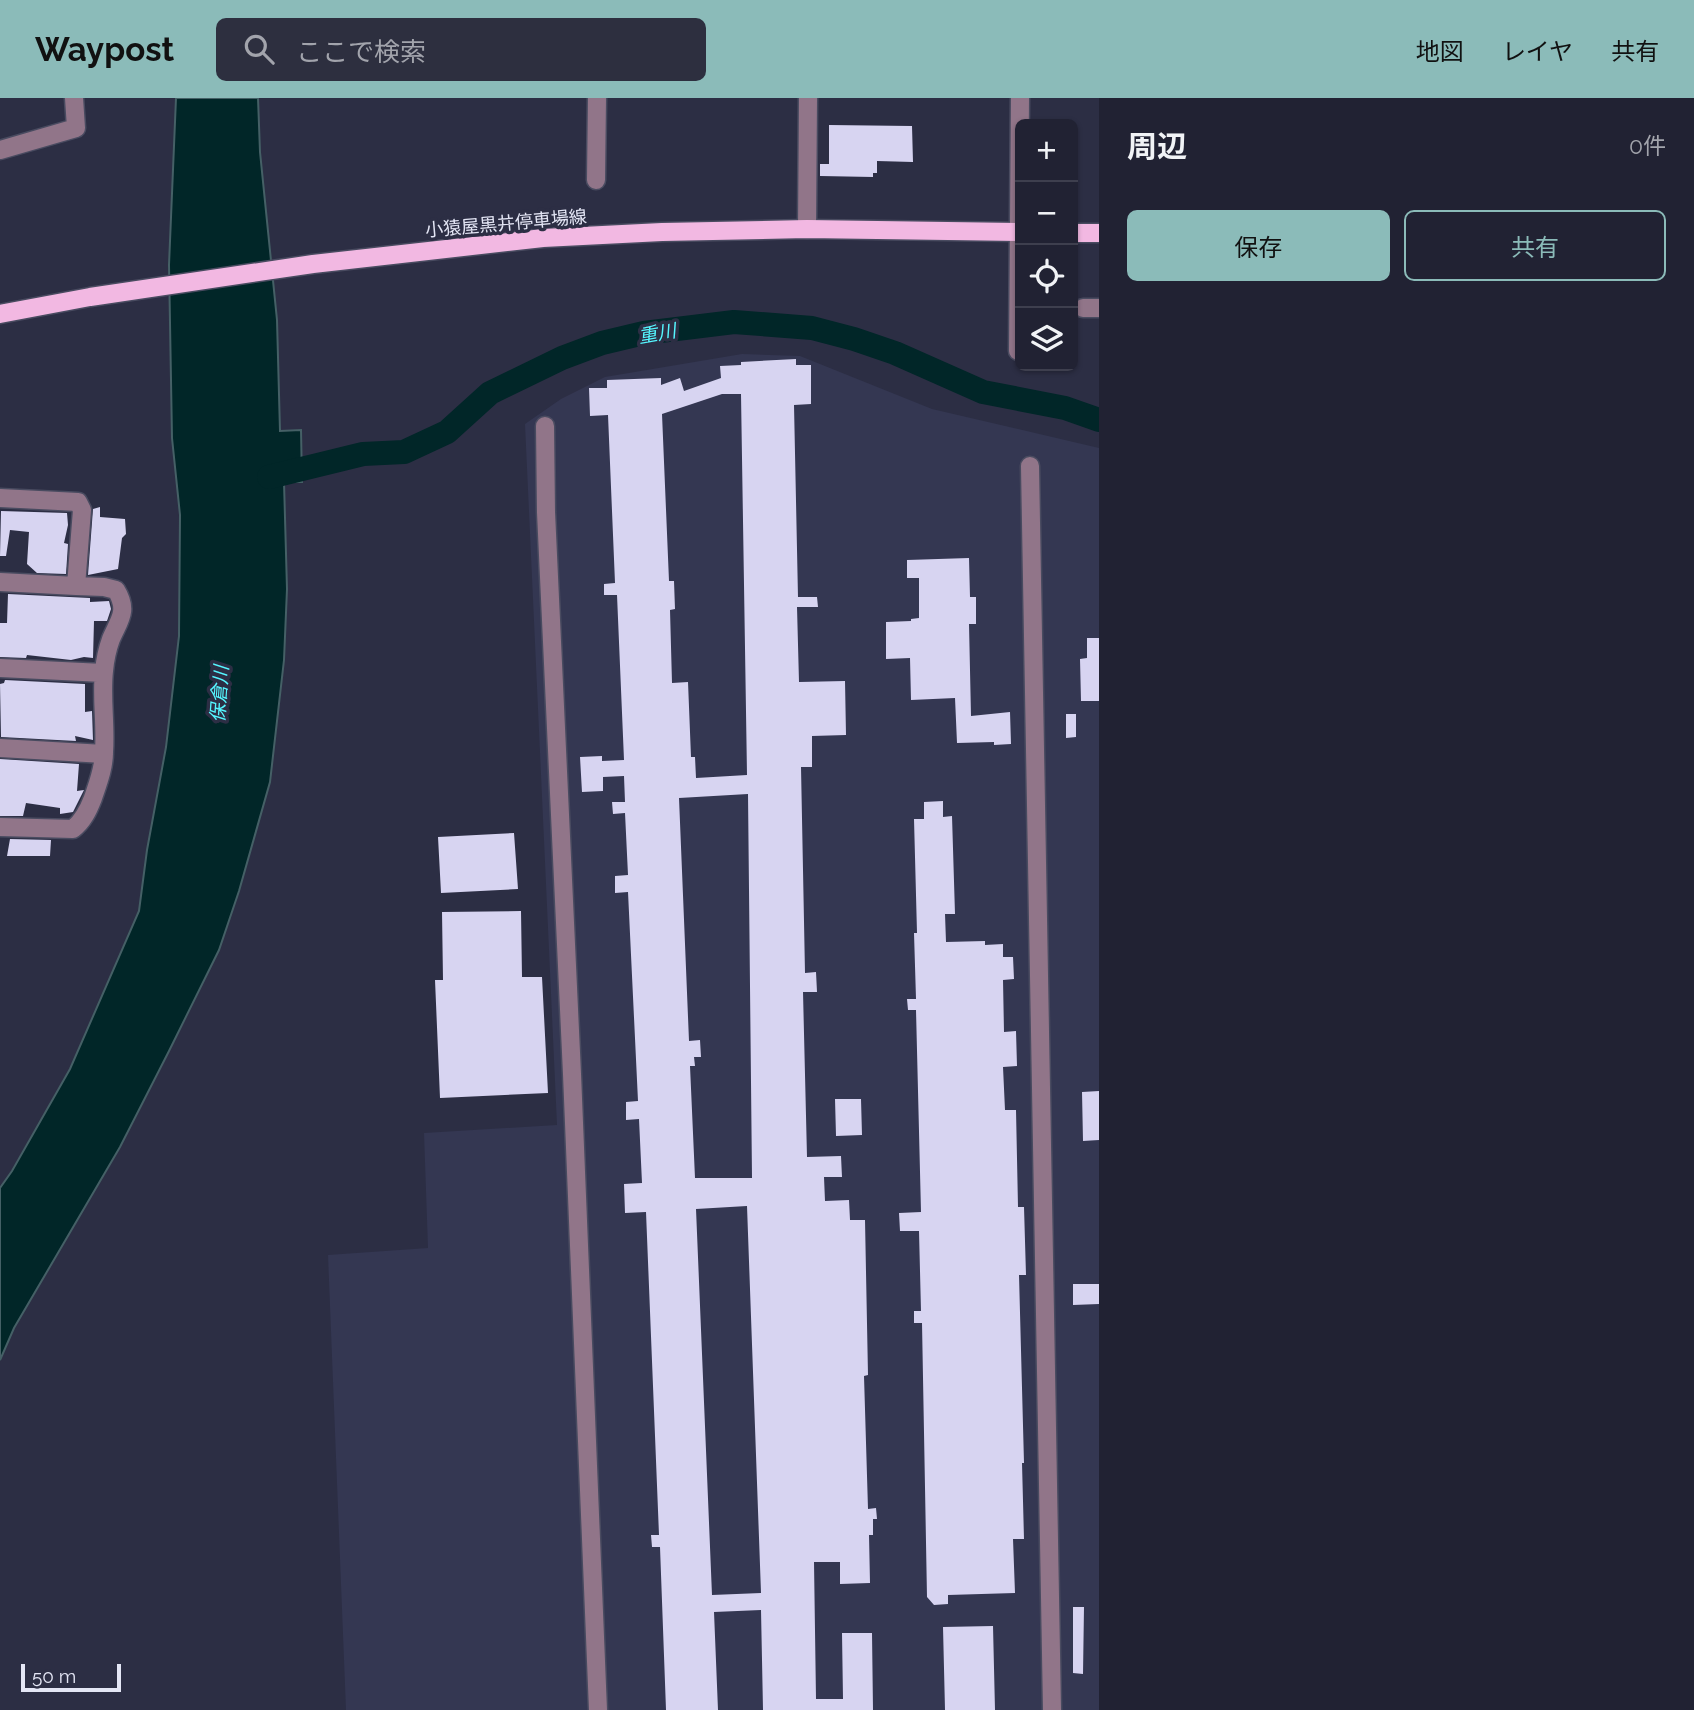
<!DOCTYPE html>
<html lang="ja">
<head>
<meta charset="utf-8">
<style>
  body { margin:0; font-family:Raleway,"Noto Sans JP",sans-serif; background:#2d2f3f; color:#f1f3f6 }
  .controls { position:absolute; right:21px; top:21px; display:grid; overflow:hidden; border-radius:10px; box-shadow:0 2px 5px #0004 }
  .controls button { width:63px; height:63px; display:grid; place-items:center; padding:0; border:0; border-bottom:2px solid #3e3f4e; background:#212233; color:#f1f3f6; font:35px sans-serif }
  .scale { position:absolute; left:21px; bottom:18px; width:100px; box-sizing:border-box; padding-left:7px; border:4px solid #e4e6f5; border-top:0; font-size:19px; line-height:24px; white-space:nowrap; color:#e4e6f5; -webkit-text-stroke:5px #2c2e44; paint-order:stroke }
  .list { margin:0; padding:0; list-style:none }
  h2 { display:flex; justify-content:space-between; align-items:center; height:91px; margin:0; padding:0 28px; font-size:30px }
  h2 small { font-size:23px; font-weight:400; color:#a2a4ac }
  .actions { display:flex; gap:14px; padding:21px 28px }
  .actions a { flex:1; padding:16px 0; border:2px solid #8bbbb9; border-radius:10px; text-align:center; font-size:24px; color:#8bbbb9 }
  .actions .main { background:#8bbbb9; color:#111 }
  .icon { flex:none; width:38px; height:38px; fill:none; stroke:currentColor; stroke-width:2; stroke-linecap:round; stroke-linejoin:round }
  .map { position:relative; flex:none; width:1099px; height:1612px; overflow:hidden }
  header { display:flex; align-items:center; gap:42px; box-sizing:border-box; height:98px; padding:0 35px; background:#8bbbb9; color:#111 }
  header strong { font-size:33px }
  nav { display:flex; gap:38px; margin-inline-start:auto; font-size:24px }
  .search { width:490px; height:63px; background:#2d2f3f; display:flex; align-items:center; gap:18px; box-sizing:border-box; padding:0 24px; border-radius:10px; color:#a2a4ac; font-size:26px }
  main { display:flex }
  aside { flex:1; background:#212233 }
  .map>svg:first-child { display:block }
  .built { fill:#343752 }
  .water { fill:#012628; stroke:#456066; stroke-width:2 }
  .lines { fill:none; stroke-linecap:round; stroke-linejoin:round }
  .river { stroke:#012628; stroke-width:24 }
  .building { fill:#d7d4f1; fill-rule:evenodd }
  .minor-casing { stroke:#494b60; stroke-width:21 }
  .major-casing { stroke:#494b60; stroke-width:21 }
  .minor { stroke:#917589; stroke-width:18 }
  .major { stroke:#f2b8e2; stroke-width:18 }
  .labels { text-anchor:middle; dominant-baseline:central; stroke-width:7; stroke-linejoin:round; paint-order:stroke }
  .street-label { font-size:18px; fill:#e4e6f5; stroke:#2c2e44 }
  .water-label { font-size:19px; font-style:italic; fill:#55f6ff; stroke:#2c2e44 }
</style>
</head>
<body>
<header>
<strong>Waypost</strong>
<div class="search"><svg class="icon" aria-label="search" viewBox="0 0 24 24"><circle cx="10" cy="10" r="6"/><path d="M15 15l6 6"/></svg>ここで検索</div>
<nav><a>地図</a><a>レイヤ</a><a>共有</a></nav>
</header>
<main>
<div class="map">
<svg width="1099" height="1612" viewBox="0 0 1099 1612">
  <rect width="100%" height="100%" fill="#2c2e44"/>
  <path class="built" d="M 742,256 L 800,258 L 932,311 L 1099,350 L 1099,1612 L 346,1612 L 328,1157 L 428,1150 L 424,1035 L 557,1027 L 525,326 L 561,301 L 605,279 Z"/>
  <path class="water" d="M 176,0 L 258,0 L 260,54 L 277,222 L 280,333 L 301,332 L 302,384 L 284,384 L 287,491 L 284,562 L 270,684 L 239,793 L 219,852 L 169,953 L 120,1049 L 14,1230 L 0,1262 L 0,1090 L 12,1073 L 70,971 L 139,813 L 147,752 L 166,649 L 179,538 L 180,417 L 172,340 L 169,167 Z"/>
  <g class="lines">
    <path class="river" d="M 269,379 L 363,356 L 404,354 L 447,334 L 490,295 L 562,260 L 602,245 L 644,235 L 734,224 L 812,230 L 854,241 L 895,255 L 983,294 L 1065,310 L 1099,322"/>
  </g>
  <path class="building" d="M 829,27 L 912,28 L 913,64 L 877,63 L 877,75 L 873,75 L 873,79 L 820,78 L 820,66 L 829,66 Z
    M 796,261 L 796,267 L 811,267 L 811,306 L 794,307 L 798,499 L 817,499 L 818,509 L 797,509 L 799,584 L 845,583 L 846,637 L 812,638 L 812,669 L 801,669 L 805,875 L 816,874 L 817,894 L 803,894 L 807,1059 L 841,1058 L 842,1079 L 824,1079 L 825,1103 L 849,1102 L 850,1122 L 865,1122 L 868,1277 L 864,1278 L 868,1411 L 876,1410 L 877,1421 L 873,1421 L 873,1437 L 869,1437 L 870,1485 L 840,1486 L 840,1464 L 814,1464 L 816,1601 L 843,1601 L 842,1535 L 872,1535 L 873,1612 L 763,1612 L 761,1512 L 714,1514 L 718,1612 L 666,1612 L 660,1449 L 652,1449 L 651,1437 L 659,1437 L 646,1114 L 625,1115 L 624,1086 L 642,1085 L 639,1021 L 626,1022 L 626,1004 L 638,1003 L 628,794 L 615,795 L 615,778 L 628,777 L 625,715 L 613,716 L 612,704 L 625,704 L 624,678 L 603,679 L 603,693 L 582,694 L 580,659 L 602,658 L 602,663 L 624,662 L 617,497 L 604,497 L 604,486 L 615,485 L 608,317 L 590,318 L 589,290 L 607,290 L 607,282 L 661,280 L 661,287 L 680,280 L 684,293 L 721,280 L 720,268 L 741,267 L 741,264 ZM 722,296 L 741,296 L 747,677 L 696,680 L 695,659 L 691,659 L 688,584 L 672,585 L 670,512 L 675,511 L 674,483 L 669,483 L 662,316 ZM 748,696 L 752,1080 L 695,1080 L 690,968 L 695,968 L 694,959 L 701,959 L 700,942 L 689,943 L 679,700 ZM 747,1108 L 761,1495 L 712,1497 L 696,1111 Z
    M 100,409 L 100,419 L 125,421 L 126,436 L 122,440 L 118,471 L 88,477 L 93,411 Z
    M 1,413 L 67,415 L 68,427 L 64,445 L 68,446 L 66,476 L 37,475 L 27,466 L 29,434 L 10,432 L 6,458 L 0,458 Z
    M 969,460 L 970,499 L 976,499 L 976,526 L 969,526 L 971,618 L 1010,614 L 1011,646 L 994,647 L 994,644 L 957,645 L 955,600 L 911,602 L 910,560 L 886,561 L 886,524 L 911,523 L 911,521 L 919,520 L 919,480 L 907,480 L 907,462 Z
    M 8,496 L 90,500 L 90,504 L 109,503 L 111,511 L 107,523 L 94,523 L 93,560 L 84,559 L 71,562 L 27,557 L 26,560 L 0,559 L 0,525 L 7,525 Z
    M 1087,540 L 1099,540 L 1099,603 L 1081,603 L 1080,561 L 1087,560 Z
    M 5,582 L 85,586 L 85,614 L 92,613 L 93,642 L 75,638 L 76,643 L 1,639 L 0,586 L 4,585 Z
    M 1066,616 L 1076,616 L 1076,639 L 1066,640 Z
    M 0,661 L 79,666 L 77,693 L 84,692 L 73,714 L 60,716 L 60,710 L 26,705 L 23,718 L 0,718 Z
    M 943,703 L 943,719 L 952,718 L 955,816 L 945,816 L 946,844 L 985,843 L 985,847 L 1003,846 L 1003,859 L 1013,859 L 1014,881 L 1003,882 L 1004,934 L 1016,933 L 1017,968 L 1003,969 L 1005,1012 L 1016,1012 L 1018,1109 L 1024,1109 L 1026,1177 L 1019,1177 L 1024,1365 L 1022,1365 L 1024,1441 L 1013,1441 L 1015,1495 L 948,1497 L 948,1506 L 934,1507 L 927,1499 L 922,1225 L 914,1225 L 914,1213 L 921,1213 L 919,1133 L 900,1133 L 899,1115 L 921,1114 L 916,912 L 908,912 L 907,901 L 916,901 L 914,835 L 917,835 L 914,721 L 924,721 L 924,704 Z
    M 514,735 L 518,791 L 441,795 L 438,739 Z
    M 10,741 L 51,742 L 50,758 L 7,758 Z
    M 521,813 L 522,879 L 542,879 L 548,995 L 440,1000 L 435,882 L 443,882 L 442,814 Z
    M 1099,993 L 1099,1042 L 1083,1043 L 1082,994 Z
    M 835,1001 L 861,1001 L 862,1037 L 836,1038 Z
    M 1073,1186 L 1099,1186 L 1099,1206 L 1073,1207 Z
    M 1073,1509 L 1084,1509 L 1083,1576 L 1073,1575 Z
    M 993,1528 L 995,1612 L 945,1612 L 943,1529 Z"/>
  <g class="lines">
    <g class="minor-casing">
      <path id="minor" d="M 0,52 L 76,30 L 74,0
        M 596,82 L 597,0
        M 807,131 L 808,0
        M 1083,210 L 1099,210
        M 1018,253 L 1020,0
        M 545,328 L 546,414 L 572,976 L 598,1612
        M 1030,368 L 1052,1612
        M 0,400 L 78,404 L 82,412 L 76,488 L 104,489 L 116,492 C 129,513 119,522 111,541 C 107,552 105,562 104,573 C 101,599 106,627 104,654 C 104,670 98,685 93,700 C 88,713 83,723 73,731 L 0,729
        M 0,484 L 76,488
        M 0,570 L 103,575
        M 0,650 L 104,656"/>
    </g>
    <g class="major-casing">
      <path id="major" d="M 1073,135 L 1099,135
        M 0,216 L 90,199 L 313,166 L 543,140 L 662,134 L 807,131 L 1020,134"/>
    </g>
    <use href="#minor" class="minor"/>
    <use href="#major" class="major"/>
  </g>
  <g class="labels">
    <g class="street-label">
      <text transform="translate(506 125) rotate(-5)">小猿屋黒井停車場線</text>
    </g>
    <g class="water-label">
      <text transform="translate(657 235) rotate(-10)">重川</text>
      <text transform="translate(219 596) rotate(-86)">保倉川</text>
    </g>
  </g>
</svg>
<div class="controls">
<button>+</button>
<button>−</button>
<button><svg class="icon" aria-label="locate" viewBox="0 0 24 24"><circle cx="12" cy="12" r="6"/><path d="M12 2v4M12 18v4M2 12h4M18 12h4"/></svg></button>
<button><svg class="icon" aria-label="layers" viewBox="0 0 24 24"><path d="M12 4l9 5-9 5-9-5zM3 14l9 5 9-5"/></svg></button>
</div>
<div class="scale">50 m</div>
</div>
<aside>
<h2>周辺<small>0件</small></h2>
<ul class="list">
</ul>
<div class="actions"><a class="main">保存</a><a>共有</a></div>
</aside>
</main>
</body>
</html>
